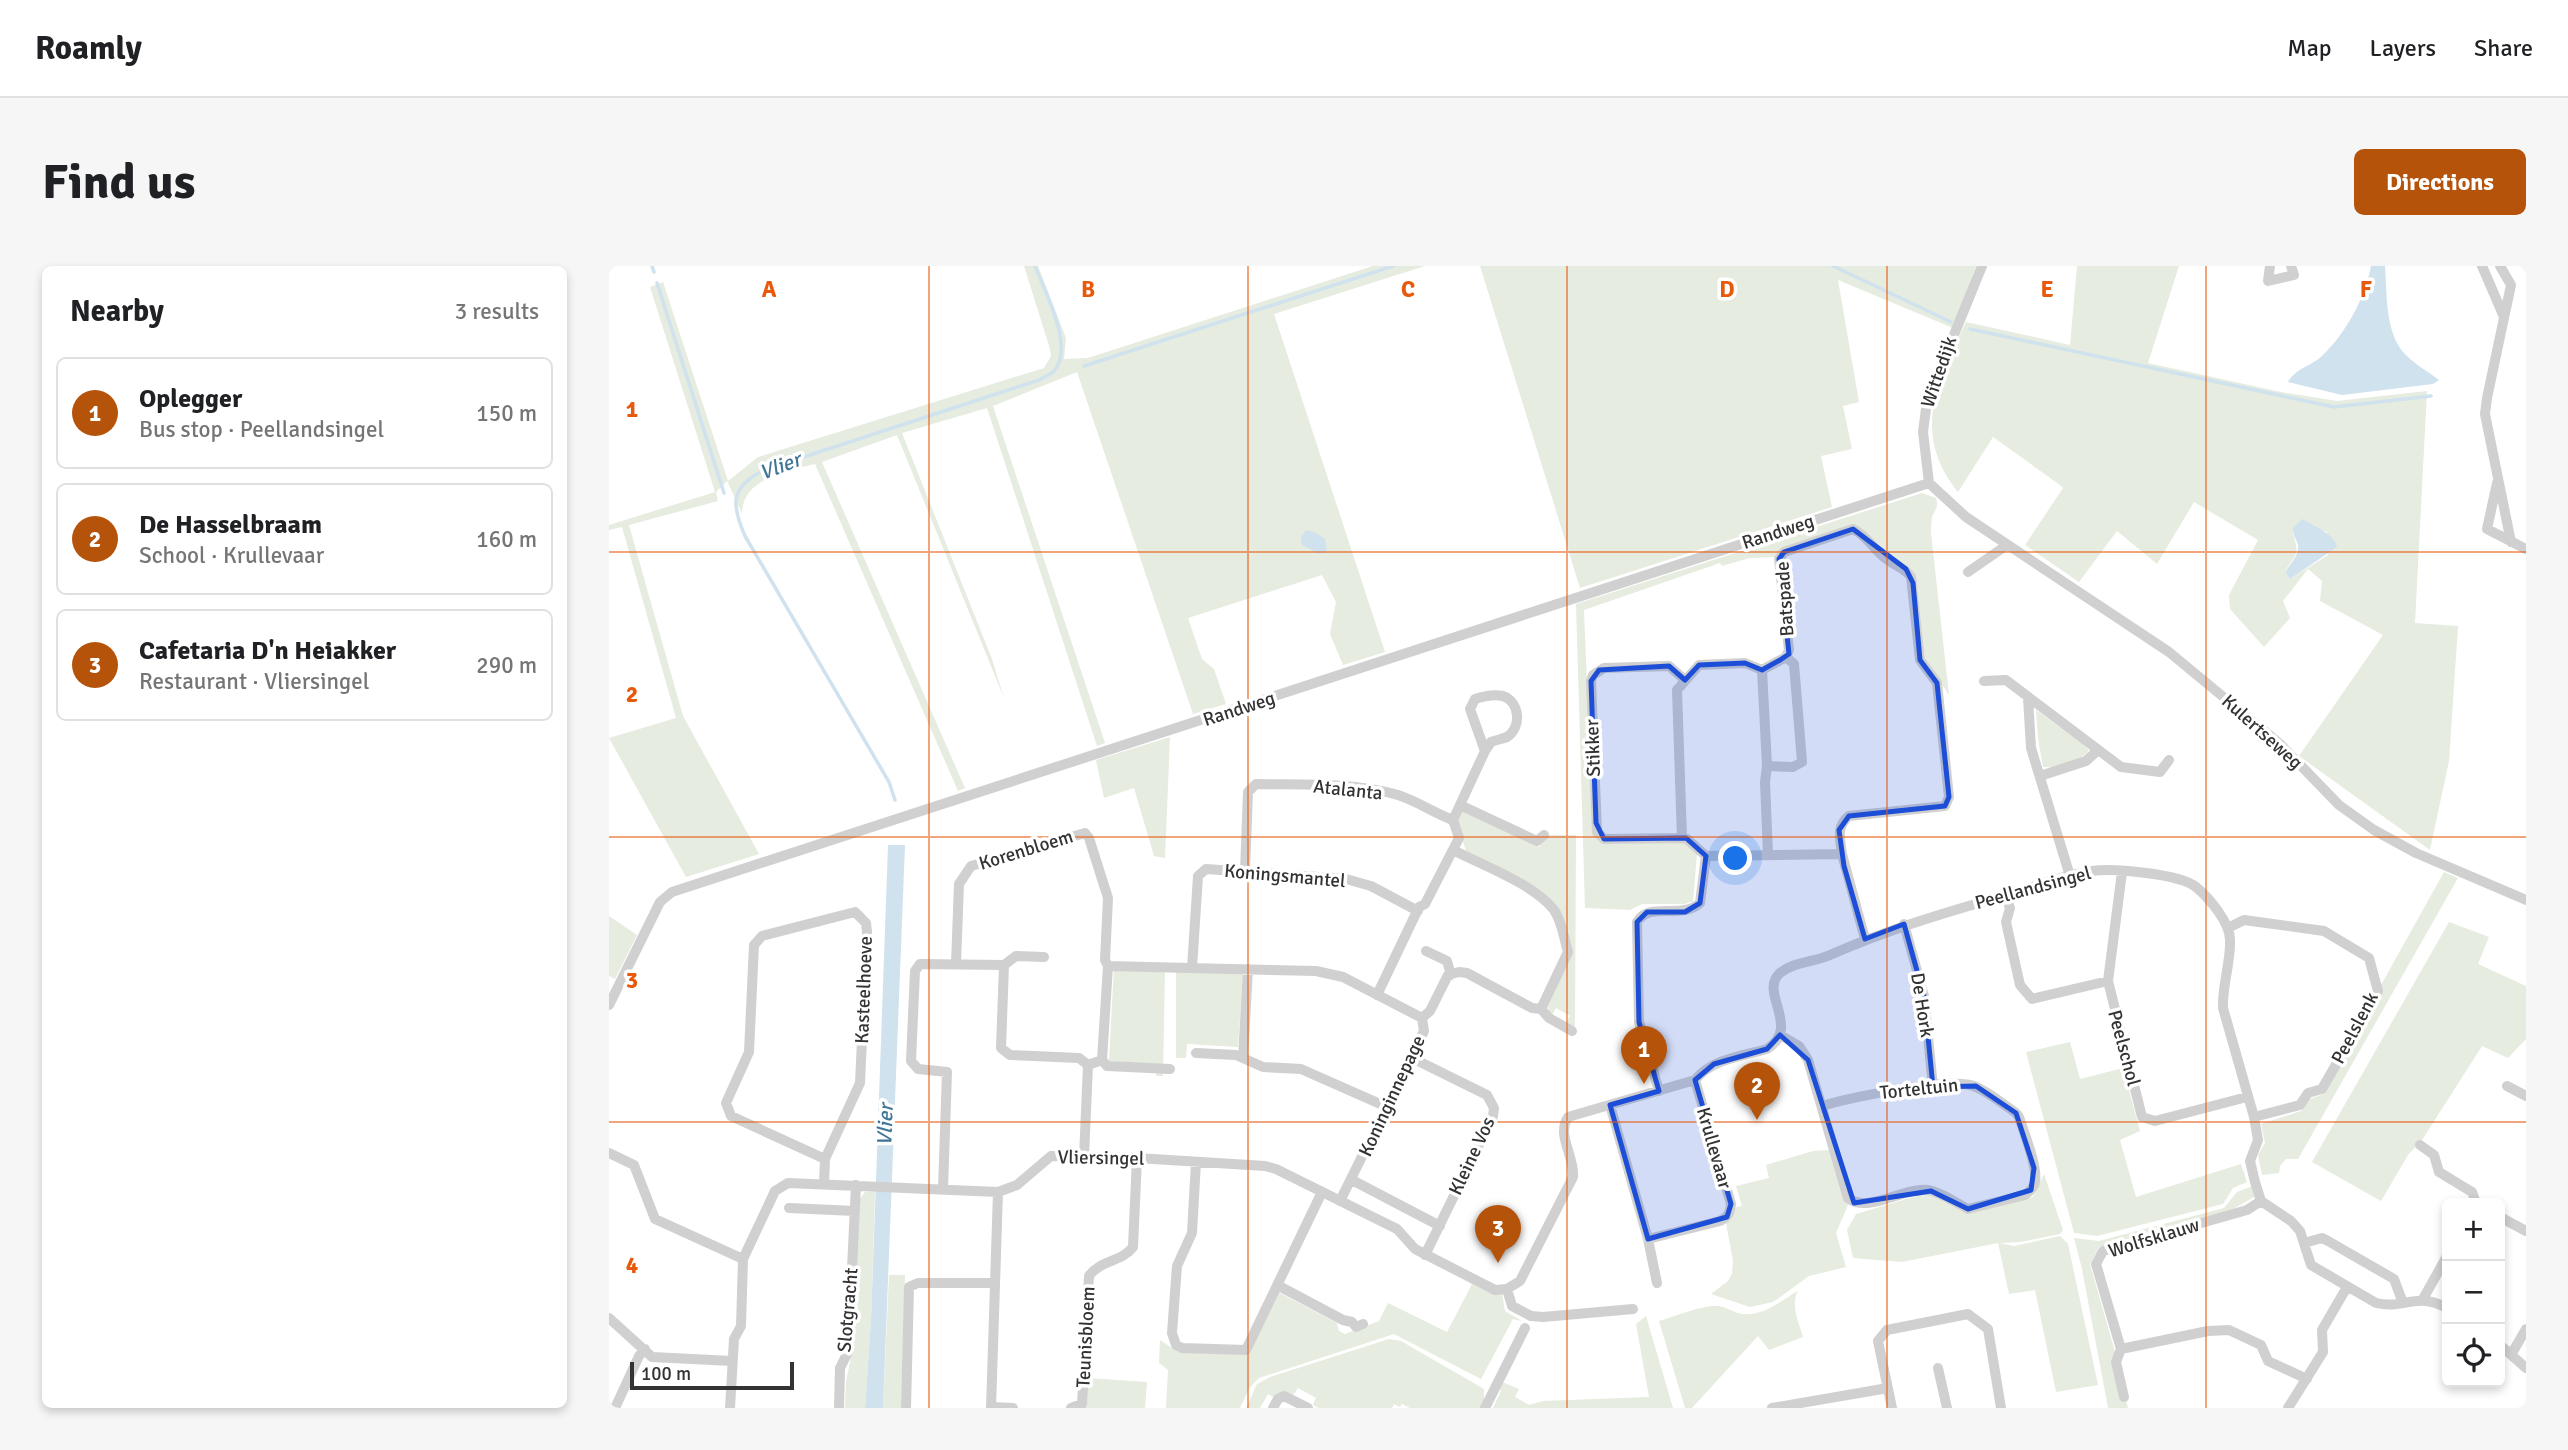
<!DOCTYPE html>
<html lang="en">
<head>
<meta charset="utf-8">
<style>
  body { margin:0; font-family:Signika,sans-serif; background:#f6f6f6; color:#202124 }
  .controls { position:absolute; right:21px; bottom:21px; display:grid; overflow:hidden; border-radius:10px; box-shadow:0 4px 10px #0003 }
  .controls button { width:63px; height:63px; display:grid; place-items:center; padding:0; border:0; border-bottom:2px solid #e0e0e0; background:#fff; color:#202124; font:35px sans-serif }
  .scale { position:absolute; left:21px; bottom:18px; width:164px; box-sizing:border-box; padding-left:7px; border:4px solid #333; border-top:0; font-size:19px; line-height:24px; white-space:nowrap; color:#333; -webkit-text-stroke:5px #fff; paint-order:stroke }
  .you { position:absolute; left:1127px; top:593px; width:24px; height:24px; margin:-18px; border:5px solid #fff; border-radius:50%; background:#1a73e8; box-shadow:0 0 0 10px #1a73e833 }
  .badge { display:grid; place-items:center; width:46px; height:46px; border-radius:50%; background:#b45309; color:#fff; font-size:23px; font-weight:700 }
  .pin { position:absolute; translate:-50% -58px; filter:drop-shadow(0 2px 4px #0008) }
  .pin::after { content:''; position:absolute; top:37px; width:24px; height:21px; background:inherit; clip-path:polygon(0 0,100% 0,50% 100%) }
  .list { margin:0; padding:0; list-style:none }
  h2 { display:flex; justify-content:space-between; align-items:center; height:91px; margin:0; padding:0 28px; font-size:30px }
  h2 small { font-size:23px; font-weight:400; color:#757577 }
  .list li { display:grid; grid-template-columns:46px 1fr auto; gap:21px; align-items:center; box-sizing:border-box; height:112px; margin:0 14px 14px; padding:0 14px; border:2px solid #e0e0e0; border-radius:10px }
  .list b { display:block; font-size:26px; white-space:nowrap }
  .list p { margin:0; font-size:23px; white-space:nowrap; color:#757577 }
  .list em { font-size:23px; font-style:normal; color:#757577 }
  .icon { flex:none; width:38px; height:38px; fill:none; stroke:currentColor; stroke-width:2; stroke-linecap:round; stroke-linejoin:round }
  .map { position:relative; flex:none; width:1917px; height:1142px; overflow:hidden; border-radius:10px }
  header { display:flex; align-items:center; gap:42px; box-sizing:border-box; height:98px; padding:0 35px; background:#fff; border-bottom:2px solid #e0e0e0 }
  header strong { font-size:33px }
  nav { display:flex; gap:38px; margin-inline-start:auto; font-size:24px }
  .intro { display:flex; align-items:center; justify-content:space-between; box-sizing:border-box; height:168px; padding:0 42px }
  h1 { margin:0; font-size:49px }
  .button { padding:18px 32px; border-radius:10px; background:#b45309; color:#fff; font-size:24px; font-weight:700 }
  main { display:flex; gap:42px; padding:0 42px }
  aside { flex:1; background:#fff; border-radius:10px; box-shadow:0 4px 10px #0003 }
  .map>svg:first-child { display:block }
  .green { fill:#e6ecdf; fill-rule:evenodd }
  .water { fill:#cfe2ee }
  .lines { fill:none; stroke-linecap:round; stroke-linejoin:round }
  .stream { stroke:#cfe2ee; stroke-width:3.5 }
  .minor { stroke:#d0d0d0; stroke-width:10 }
  .marked { fill:#1d4ed8; fill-opacity:0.2; stroke:#1d4ed8; stroke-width:5; stroke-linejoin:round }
  .grid { fill:none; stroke:#e8590c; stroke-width:2; stroke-opacity:0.55 }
  .labels { text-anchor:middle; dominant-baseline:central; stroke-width:7; stroke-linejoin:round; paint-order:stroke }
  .street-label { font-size:19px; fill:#333; stroke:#fff }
  .water-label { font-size:21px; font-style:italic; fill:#3f7597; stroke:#fff }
  .grid-label { font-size:23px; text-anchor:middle; font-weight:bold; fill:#e8590c; stroke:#fff; stroke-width:7; stroke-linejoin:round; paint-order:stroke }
</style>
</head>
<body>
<header>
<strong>Roamly</strong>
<nav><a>Map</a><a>Layers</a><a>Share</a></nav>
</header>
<div class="intro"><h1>Find us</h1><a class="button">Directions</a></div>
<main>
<aside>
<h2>Nearby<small>3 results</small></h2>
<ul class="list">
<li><span class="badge">1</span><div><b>Oplegger</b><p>Bus stop · Peellandsingel</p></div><em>150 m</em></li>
<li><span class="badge">2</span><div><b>De Hasselbraam</b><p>School · Krullevaar</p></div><em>160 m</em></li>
<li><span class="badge">3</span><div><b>Cafetaria D'n Heiakker</b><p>Restaurant · Vliersingel</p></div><em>290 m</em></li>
</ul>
</aside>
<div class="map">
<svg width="1917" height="1142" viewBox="0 0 1917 1142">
  <rect width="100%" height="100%" fill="#fff"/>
  <path class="green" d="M 415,0 L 429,0 L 457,72 L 455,93 L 479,92 L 764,0 L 816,0 L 665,48 L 776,386 L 734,399 L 721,368 L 727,336 L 713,309 L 579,352 L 593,393 L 605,403 L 617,438 L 584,448 L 468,106 L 384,140 L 496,477 L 488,480 L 378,142 L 293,167 L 383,393 L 395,432 L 288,169 L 213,196 L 356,522 L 349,525 L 206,198 C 178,205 134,212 133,247 L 118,215 L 107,226 L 109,235 L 20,259 L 74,450 L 150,588 L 77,611 L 0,472 L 67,452 L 13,261 L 0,264 L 0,259 L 106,226 L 41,21 L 54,16 L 119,215 L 149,191 L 435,102 L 442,90 L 441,83 Z
    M 871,0 L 1367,0 L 1344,62 L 1229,14 L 1250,136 L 1234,140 L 1243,183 L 1212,190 L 1223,241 L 971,322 Z
    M 1468,0 L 1570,0 L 1539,97 L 1672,126 L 1728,135 L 1818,125 L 1806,357 L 1849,360 L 1840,495 L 1821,584 L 1690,490 L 1774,369 L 1711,335 L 1713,315 L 1699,303 L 1674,335 L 1681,352 L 1655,381 L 1621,343 L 1620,329 L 1649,274 L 1585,236 L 1548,298 L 1508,265 L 1470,316 L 1416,279 L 1454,222 L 1451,219 L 1384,171 L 1349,226 C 1301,166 1329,116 1357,56 L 1461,79 ZM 1690,256 L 1718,266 L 1719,289 L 1681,313 L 1676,305 C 1689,285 1690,289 1684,267 Z
    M 1313,227 L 1327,232 C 1330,242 1326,243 1323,251 C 1322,256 1322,262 1322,267 L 1340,429 L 1316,393 L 1307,314 L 1249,265 L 1219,269 L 1171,283 L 1166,291 L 1141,292 L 1113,300 L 1111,297 L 975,344 L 984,568 L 995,577 L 1004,578 L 1075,575 L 1088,588 L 1084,635 L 1076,638 L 1033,638 L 1021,644 L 976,642 L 967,338 Z
    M 1427,444 L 1475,479 L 1480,484 C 1470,497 1451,502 1434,501 L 1429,472 Z
    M 561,471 L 556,592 L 545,590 L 525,522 L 495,532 L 487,494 Z
    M 853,541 L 930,581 L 938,569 L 967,569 L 966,761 L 957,757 L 961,750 L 947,742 L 943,749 L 940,747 L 939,741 L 963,685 L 949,641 L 858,588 L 847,554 Z
    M 1835,606 L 1849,612 L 1689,893 L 1677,893 L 1671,900 L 1670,907 L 1653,909 L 1649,889 L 1656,877 L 1652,858 L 1692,845 L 1698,834 L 1715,828 L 1773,727 L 1772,719 Z
    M 0,650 L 28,669 L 6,713 L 0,710 Z
    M 1840,656 L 1880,671 L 1869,698 L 1917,720 L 1917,773 L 1899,792 L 1873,780 L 1813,874 L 1799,889 L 1772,935 L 1703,896 Z
    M 505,701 L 556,703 L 554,810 L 547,810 L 547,800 L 500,795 Z
    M 567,704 L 634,707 L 629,781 L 578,778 L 577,792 L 567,792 Z
    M 1461,776 L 1471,813 L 1514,802 L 1531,865 L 1511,874 L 1527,931 L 1632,898 L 1638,916 L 1624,922 L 1614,938 L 1488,970 L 1465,967 L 1417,786 Z
    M 1222,884 L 1239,939 L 1227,967 L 1237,1001 L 1200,1010 L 1164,1036 L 1141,1041 L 1102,1028 L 1119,1015 L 1123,1008 L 1124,995 L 1117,957 L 1124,942 L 1133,940 L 1127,920 L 1160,912 L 1157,899 L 1204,885 Z
    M 1435,908 L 1454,964 L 1451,968 L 1412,976 L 1391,977 L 1405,980 L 1451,970 L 1459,978 L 1489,1119 L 1447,1126 L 1426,1024 L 1400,1028 L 1389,977 L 1293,996 L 1244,992 L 1238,964 L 1247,948 L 1314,928 L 1322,928 L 1356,947 L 1424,931 Z
    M 1644,920 L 1647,930 L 1624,943 L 1490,981 L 1481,998 L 1506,1086 L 1507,1090 L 1502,1095 L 1512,1134 L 1517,1134 L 1519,1142 L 1499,1142 L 1473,1003 L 1465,972 L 1490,975 L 1615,942 L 1628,926 Z
    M 256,926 L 266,926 L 262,1054 L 256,1142 L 236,1142 L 237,1116 L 242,1091 L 245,1048 L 250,934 Z
    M 280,1009 L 296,1009 L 292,1142 L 274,1142 Z
    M 863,1018 L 881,1027 L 893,1027 L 896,1045 L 913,1055 L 904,1053 L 872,1113 L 785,1068 L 650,1112 L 641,1121 L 631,1142 L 557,1142 L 559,1104 L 550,1097 L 551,1074 L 569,1086 L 638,1087 L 669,1026 L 728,1057 L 730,1065 L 736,1068 L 770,1055 L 779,1037 L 838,1066 Z
    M 1189,1025 C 1181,1039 1190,1057 1194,1071 L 1160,1084 L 1149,1070 L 1083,1142 L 1076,1142 L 1050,1055 C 1067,1050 1086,1042 1103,1040 C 1114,1039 1119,1044 1129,1047 C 1152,1053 1171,1035 1189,1025 Z
    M 1037,1050 L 1064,1142 L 884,1142 L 892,1125 L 890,1122 L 893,1116 L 910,1123 L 906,1131 L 920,1139 L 934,1135 L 1040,1131 L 1027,1058 Z
    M 780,1073 L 792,1075 L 875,1123 L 875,1134 L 871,1142 L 801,1142 L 793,1138 L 791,1141 L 785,1138 L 783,1142 L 710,1142 L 704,1139 L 707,1132 L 689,1122 L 684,1129 L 678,1127 L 664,1131 L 659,1128 L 651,1142 L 637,1142 L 648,1118 L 661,1111 Z
    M 478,1112 L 538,1116 L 536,1142 L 476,1142 Z"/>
  <path class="water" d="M 1762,0 L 1776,0 C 1778,26 1776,59 1791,82 C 1800,95 1817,104 1830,114 L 1824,118 L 1733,129 L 1679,116 C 1687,102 1702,100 1713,90 C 1737,67 1756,32 1762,0 Z
    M 1693,253 C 1705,260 1726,268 1728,281 L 1681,313 L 1676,306 C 1681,299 1691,287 1689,279 C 1687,272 1684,270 1684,262 Z
    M 697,264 L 707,267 L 716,273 L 718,285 L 710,288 L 693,279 L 692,271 Z
    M 279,579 L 296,579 L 274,1142 L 256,1142 L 262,1054 Z"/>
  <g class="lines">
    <path class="stream" d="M 43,0 L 45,6
      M 1224,0 L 1342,56
      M 48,17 L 115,227
      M 1361,63 L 1725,141 L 1822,130
      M 475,100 L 784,0
      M 286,534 L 280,516 L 136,270 C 122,238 121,221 155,204 L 430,114 C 435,111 441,109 445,105 C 466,82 436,26 426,0"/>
    <path class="minor" d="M 1661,0 L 1659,15 L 1685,9 L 1682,0
      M 1873,0 L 1895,51
      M 1891,0 L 1902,19 L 1878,132 L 1876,148 L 1902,276
      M 1320,217 L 1357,251 L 1560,386 L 1670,477 L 1730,539 L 1765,564 L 1807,587 L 1917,634
      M 1320,217 L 1314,166 L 1318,135 L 1373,0
      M 1888,217 L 1878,263 L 1917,283
      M 1359,306 L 1398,279
      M 1153,404 L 1158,500 L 1156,516 L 1159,589
      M 1375,415 L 1397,414 L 1512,501 L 1551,506 L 1560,494
      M 1419,432 L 1422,482 L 1461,610
      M 1158,500 L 1184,501 L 1193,496 L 1185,398 L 1177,391
      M 1431,510 L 1477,495 L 1489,484
      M 851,539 L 928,575 L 935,569
      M 844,554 L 876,485 L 861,443 L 866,433 C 875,430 885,428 894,430 C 911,436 913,461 898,471 C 893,473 887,474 882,476 L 876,485
      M 1073,572 L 995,573 L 988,566 L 982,415 L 984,409 L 995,402 L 1060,400 L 1076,414
      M 1097,590 L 1078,573 L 1073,572 L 1068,424 L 1090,399 L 1136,397 L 1153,404 L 1177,391 L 1180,384 L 1170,293 L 1175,286 L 1244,263 C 1259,270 1265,285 1279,294 C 1288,301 1296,302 1302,311 L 1311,394 L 1328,417 L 1340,531 L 1336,540 L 1240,550 C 1227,560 1231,573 1233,588
      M 636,605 L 639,526 L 647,518 C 694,519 743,516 789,529 C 808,535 825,547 844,554 L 850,572 L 816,638 L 810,641 L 768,729
      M 1513,606 L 1499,715 L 1533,851 L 1546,855 L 1638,831
      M 1396,629 L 1401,642 L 1397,656 L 1411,719 L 1423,733 L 1499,715
      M 1295,658 L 1315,730 L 1324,821
      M 1619,662 L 1635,654 L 1715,665 L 1760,692 L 1769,725 L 1713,823 L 1699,827 L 1691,839 L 1645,851
      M 817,685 L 838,695 L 842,709
      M 347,698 L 350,618 L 362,600 L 476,567 L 480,572 L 499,632 L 496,694 L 499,700
      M 395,699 L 407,690 L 435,691
      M 583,702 L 589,610 L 597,603 L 737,613 L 762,620 L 809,645
      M 0,739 L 51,636 L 63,626 L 1320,217
      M 932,743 L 940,752 L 963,765
      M 813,752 L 821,745 L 839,709 L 850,706 L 858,707 L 923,742 L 932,743 L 959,686 C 955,673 953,655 945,644 C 925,618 873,599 844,584
      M 1171,769 L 1190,780 L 1199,794 L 1239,932 C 1259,948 1294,921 1319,924 C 1332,926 1347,937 1359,943 L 1416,929 C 1420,926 1425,922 1426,916 C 1429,901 1415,867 1410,851 L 1407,847 C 1394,838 1380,826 1365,820 C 1342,811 1239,832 1213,840
      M 587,787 L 627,789 L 654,801 L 692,803 L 778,841
      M 634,791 L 639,703
      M 803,792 L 878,829 L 885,842 L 884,850 L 816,989
      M 561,803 L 498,800 L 493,794 L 499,700 L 707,705 L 734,711 L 813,752 L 815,765 L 731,935
      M 1898,820 L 1917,830
      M 1050,825 L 1030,756 L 1028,656 C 1040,635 1072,654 1091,637 L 1097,590 L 1233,588 L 1256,673
      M 1001,839 L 1039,973 L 1048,1017
      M 1811,879 L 1825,889 L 1830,906 L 1863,926 L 1867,937
      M 0,887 L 25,899 L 46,953 L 134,993
      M 475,891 L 479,799
      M 587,896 L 583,967 L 568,1000 L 563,1067 L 567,1079 L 573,1082 L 637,1084 L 713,926
      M 743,914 L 831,960
      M 215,918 L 216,893 L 251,817 L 258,666 L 257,657 L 246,646 L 153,670 L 145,679 L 140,786 L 117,837 L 122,850 L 216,893
      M 334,923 L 338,806 L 309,803 L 302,795 L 306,705 L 311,698 L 395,699 L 392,782 L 401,789 L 470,792 L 479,799 L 493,794
      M 180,942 L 246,945
      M 1891,951 L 1917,965
      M 1039,973 L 1111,955 C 1119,951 1121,947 1122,938 L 1086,814
      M 1695,977 L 1713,972 L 1719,975 L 1785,1013 L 1794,1037
      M 670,1020 L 734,1054 L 743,1056 L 747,1061 L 754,1058
      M 1814,1033 L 1838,990
      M 1024,1043 L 934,1051 L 922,1050 L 903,1040 L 898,1023 L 911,1015 L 964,911 C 966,891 947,869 959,851 L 1086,814 C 1103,793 1133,790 1158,783 C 1193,761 1149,726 1171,707 C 1184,696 1206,696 1221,689 C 1280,663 1335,647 1397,629 C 1425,621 1454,609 1483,605 C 1505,602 1571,608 1587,621 C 1600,632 1621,656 1621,674 C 1622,696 1613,719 1614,742 L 1645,851 L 1649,874 L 1641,895 L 1646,916 L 1652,935 L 1682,955 L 1691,965 L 1702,999 L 1767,1037 C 1796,1044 1806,1025 1838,1042
      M 0,1052 L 43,1091 L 123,1095
      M 1891,1079 L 1917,1102
      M 1512,1083 L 1599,1065 L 1620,1064 L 1652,1079 L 1659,1095 L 1698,1113
      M 1902,1089 L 1917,1063
      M 1329,1102 L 1338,1142
      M 1515,1131 L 1507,1096 L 1512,1083 L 1487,998 L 1494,985 L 1638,944 L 1652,935
      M 382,1141 L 404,1142
      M 6,1142 L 30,1090 L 36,1083
      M 121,1142 L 125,1073 L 132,1060 L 134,993 L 166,925 L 179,917 L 389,926 L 408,919 L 442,890 L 528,892 L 656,900 L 667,903 L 788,963 L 806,983 L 886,1024 L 898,1023
      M 230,1142 L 231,1102 L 239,1086 L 247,919
      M 297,1142 L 300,1021 L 309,1017 L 385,1017
      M 382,1142 L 389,926
      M 462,1142 L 473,1138 L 480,1010 C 491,994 513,996 524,981 L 528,892
      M 664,1142 L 669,1133 L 675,1130 L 699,1142
      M 876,1142 L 916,1062
      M 1163,1142 L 1279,1122
      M 1283,1142 L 1269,1075 L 1278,1064 L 1359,1048 L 1379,1063 L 1392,1142
      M 1679,1142 L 1714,1086 L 1713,1064 L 1738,1021"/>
  </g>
  <path class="marked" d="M 1244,263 L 1297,303 L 1304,317 L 1311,394 L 1328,417 L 1340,531 L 1336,540 L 1240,550 L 1230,564 L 1235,600 L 1256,673 L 1295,658 L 1315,730 L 1324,821 L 1367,820 L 1407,847 L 1425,902 L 1422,924 L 1359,943 L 1322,925 L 1245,937 L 1199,794 L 1171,769 L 1158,783 L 1105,798 L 1086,814 L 1122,938 L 1118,951 L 1039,973 L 1001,839 L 1050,825 L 1030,756 L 1028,656 L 1038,646 L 1076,646 L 1091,637 L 1097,590 L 1077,572 L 995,573 L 987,557 L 982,415 L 990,404 L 1060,400 L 1076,414 L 1090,399 L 1136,397 L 1153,404 L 1171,394 L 1180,388 L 1170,293 L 1175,286 Z"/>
  <path class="grid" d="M 320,0 L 320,1142M 639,0 L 639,1142M 958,0 L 958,1142M 1278,0 L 1278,1142M 1597,0 L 1597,1142M 0,286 L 1917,286M 0,571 L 1917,571M 0,856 L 1917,856"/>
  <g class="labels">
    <g class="street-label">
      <text transform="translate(1330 106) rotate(-71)">Wittedijk</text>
      <text transform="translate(1169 266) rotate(-18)">Randweg</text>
      <text transform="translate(1176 333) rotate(-94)">Batspade</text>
      <text transform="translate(630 443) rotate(-18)">Randweg</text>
      <text transform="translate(1653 466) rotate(42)">Kulertseweg</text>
      <text transform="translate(984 482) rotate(-92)">Stikker</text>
      <text transform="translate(739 524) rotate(6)">Atalanta</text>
      <text transform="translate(417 584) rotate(-17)">Korenbloem</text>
      <text transform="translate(676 610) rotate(5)">Koningsmantel</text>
      <text transform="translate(1424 622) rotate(-15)">Peellandsingel</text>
      <text transform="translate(255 724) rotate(-88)">Kasteelhoeve</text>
      <text transform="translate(1313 739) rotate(81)">De Hork</text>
      <text transform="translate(1746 762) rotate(-62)">Peelslenk</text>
      <text transform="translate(1515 782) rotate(75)">Peelschol</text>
      <text transform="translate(1310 823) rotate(-6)">Torteltuin</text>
      <text transform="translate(783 830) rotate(-65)">Koninginnepage</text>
      <text transform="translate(1105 882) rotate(74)">Krullevaar</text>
      <text transform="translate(863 890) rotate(-65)">Kleine Vos</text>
      <text transform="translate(492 892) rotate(1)">Vliersingel</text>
      <text transform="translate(1545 972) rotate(-17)">Wolfsklauw</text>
      <text transform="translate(239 1044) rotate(-85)">Slotgracht</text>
      <text transform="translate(477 1071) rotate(-87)">Teunisbloem</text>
    </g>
    <g class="water-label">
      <text transform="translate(171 200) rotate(-21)">Vlier</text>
      <text transform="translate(276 859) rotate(-88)">Vlier</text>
    </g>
  </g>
  <g class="grid-label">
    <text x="160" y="31">A</text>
    <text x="479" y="31">B</text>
    <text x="799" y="31">C</text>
    <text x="1118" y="31">D</text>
    <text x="1438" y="31">E</text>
    <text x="1757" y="31">F</text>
    <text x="23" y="151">1</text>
    <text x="23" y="436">2</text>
    <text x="23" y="722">3</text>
    <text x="23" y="1007">4</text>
  </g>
</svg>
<div class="controls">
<button>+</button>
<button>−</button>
<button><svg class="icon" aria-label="locate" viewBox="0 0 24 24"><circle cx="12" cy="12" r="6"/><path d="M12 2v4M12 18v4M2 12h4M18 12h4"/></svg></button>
</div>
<div class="scale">100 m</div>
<div class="you"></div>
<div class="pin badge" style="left:1035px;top:818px">1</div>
<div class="pin badge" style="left:1148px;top:854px">2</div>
<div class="pin badge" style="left:889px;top:997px">3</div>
</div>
</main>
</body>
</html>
